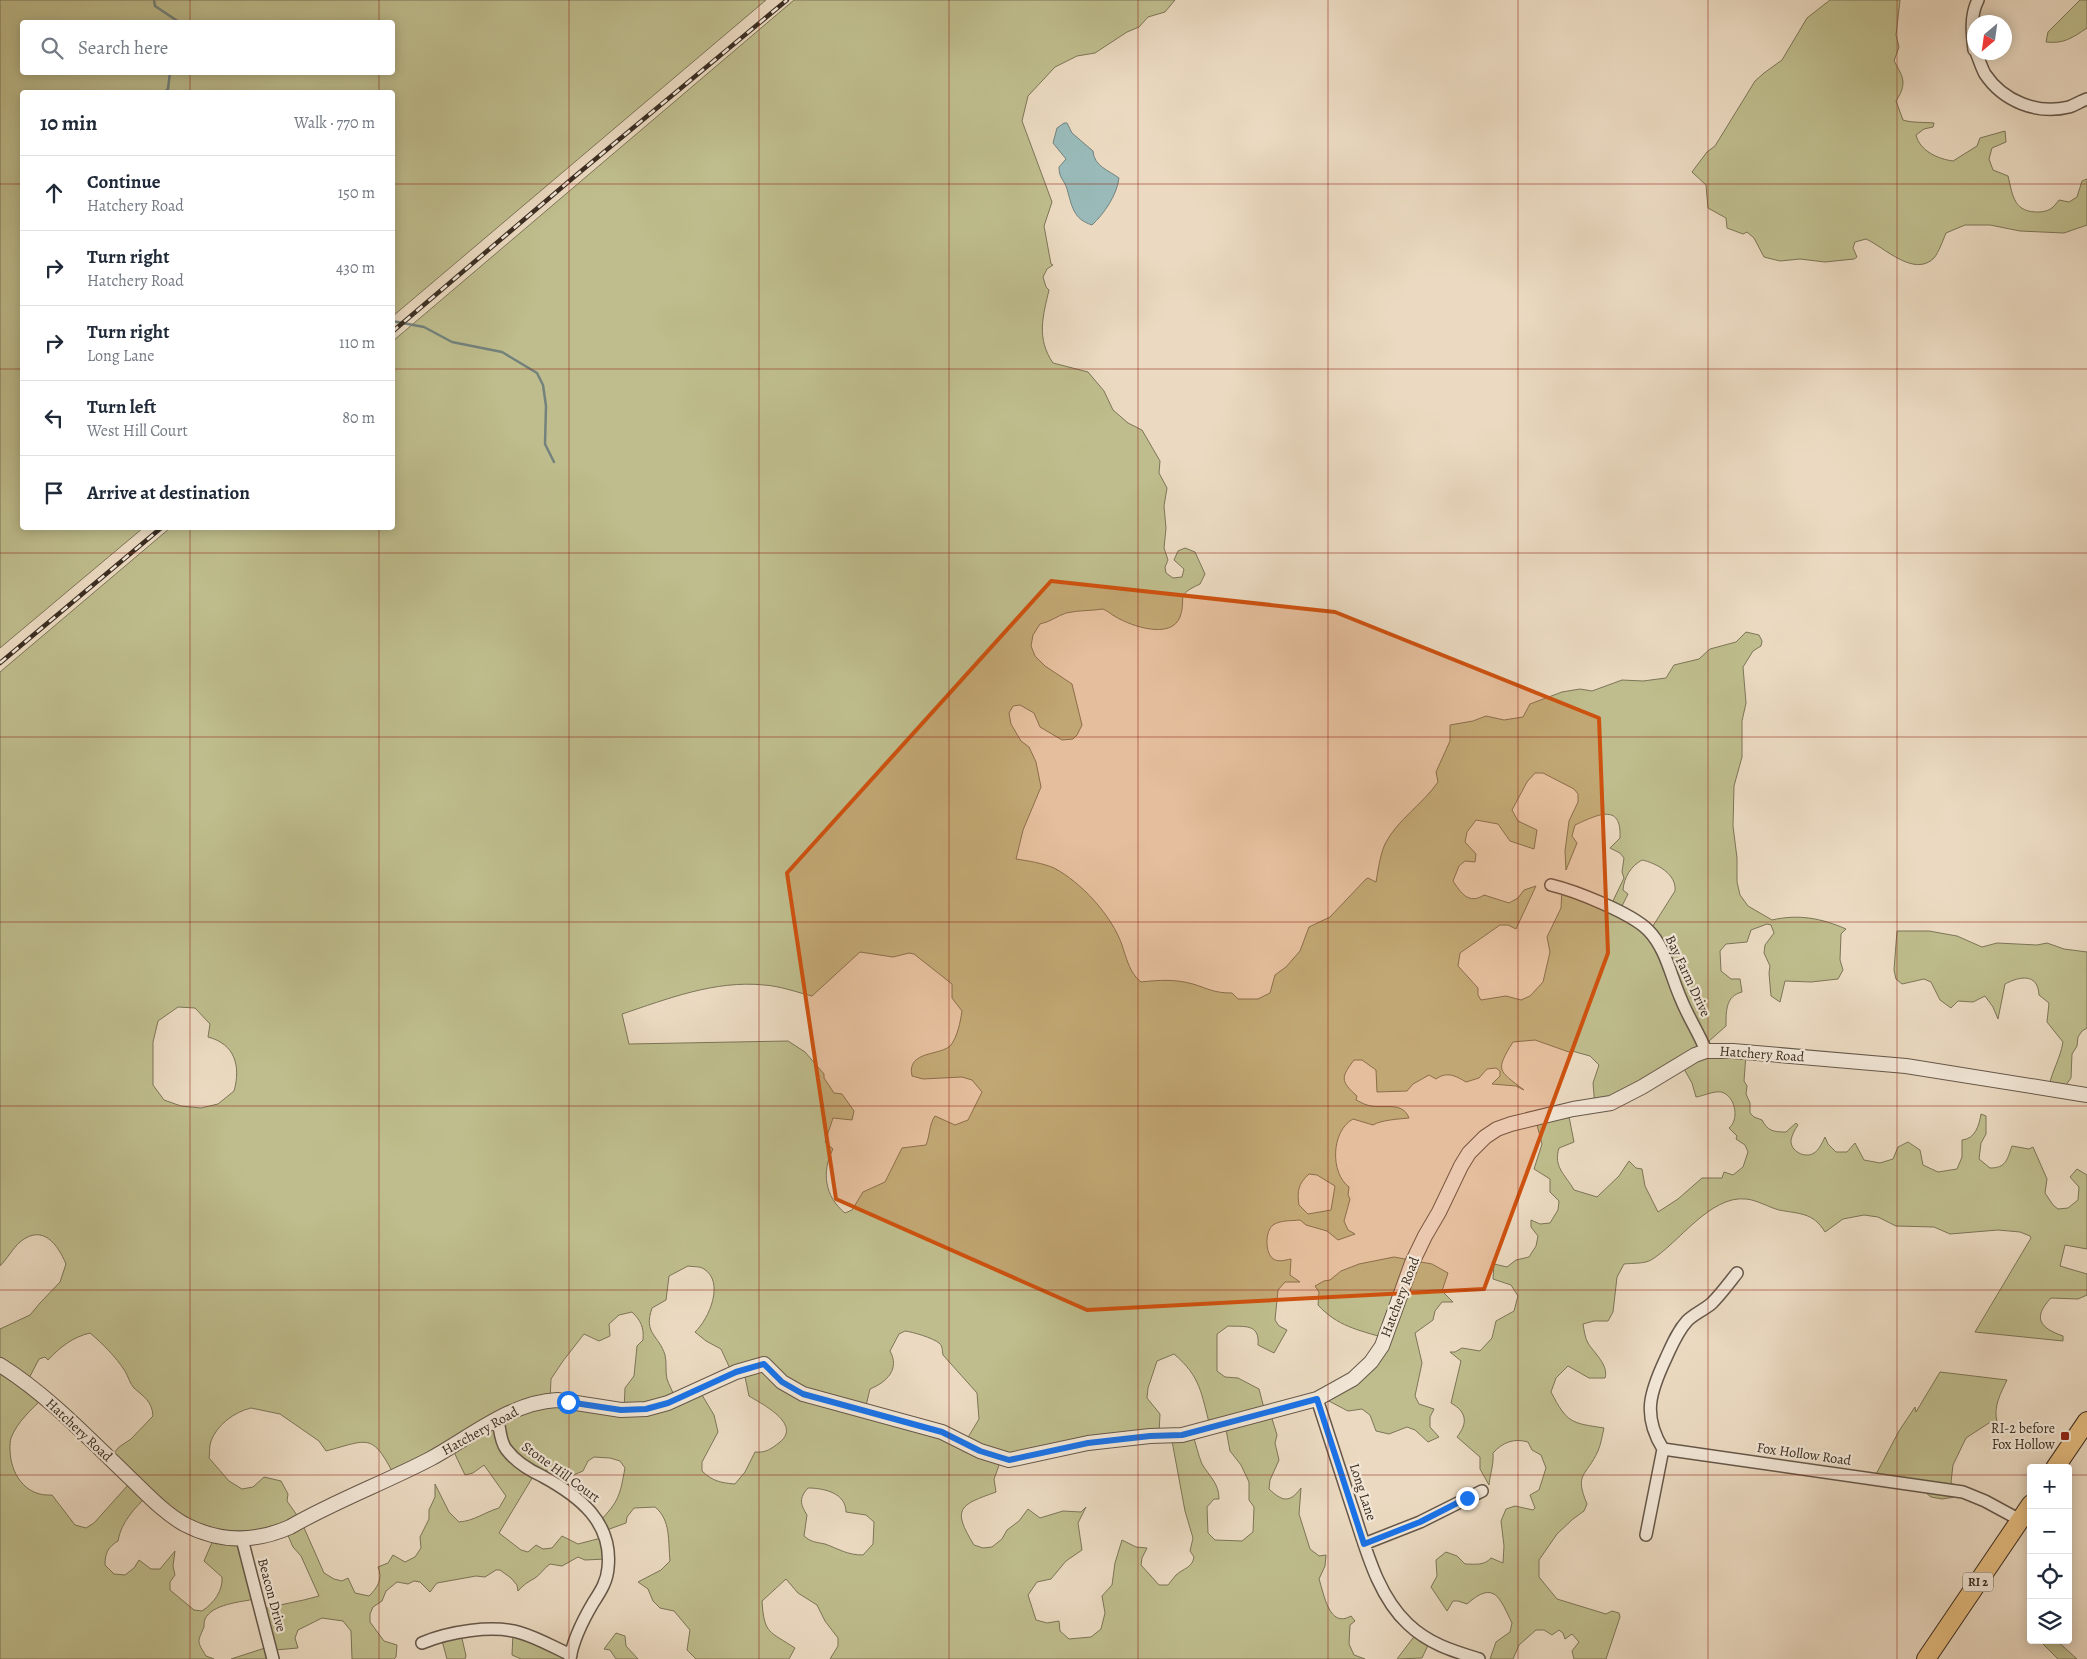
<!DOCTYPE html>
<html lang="en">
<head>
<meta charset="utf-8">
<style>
  body { margin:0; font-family:Alegreya,serif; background:#f2f2f3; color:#1f2937 }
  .controls { position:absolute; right:15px; bottom:15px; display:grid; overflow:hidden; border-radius:5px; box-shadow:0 2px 12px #0003 }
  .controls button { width:45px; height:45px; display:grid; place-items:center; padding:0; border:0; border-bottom:1px solid #e0e1e3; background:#fff; color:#1f2937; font:25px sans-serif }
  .compass { position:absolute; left:1967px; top:15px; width:45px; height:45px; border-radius:50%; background:#fff; box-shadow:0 2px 12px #0003; rotate:209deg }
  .stop { position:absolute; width:15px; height:15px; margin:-11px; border:4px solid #1a73e8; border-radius:50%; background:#fff }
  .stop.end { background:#1a73e8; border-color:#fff; box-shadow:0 1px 5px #0008 }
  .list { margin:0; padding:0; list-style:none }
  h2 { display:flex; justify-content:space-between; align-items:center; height:65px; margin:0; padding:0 20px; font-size:21px }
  h2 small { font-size:16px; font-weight:400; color:#747a83 }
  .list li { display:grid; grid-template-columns:32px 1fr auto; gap:15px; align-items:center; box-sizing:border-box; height:75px; padding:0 20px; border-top:1px solid #e0e1e3 }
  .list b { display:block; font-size:19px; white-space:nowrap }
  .list p { margin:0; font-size:16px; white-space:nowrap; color:#747a83 }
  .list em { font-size:16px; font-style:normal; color:#747a83 }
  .icon { flex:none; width:28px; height:28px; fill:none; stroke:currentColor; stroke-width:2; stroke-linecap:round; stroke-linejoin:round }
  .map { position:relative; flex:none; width:2087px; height:1659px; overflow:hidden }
  .search { position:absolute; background:#fff; box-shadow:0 2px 12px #0003; left:20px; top:20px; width:375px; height:55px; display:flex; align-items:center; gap:12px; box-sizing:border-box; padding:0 18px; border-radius:5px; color:#747a83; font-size:19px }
  .panel { position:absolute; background:#fff; box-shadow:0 2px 12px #0003; left:20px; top:90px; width:375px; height:440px; border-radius:5px }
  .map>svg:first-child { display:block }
  .green { fill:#bfbd8d; stroke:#7c7558; fill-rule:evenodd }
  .water { fill:#99bab9; stroke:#73827d }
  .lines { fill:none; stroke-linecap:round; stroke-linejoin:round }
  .stream { stroke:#73827d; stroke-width:2.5 }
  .minor-casing { stroke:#66584a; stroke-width:14 }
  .tertiary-casing { stroke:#66584a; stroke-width:16 }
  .primary-casing { stroke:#3a2d22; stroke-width:20 }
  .minor { stroke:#f2e7d7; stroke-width:11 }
  .tertiary { stroke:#f2e7d7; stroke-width:14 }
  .primary { stroke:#e6bd80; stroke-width:18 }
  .rail-casing { stroke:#3a2d22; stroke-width:4.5 }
  .rail { stroke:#f2e7d7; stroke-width:2.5; stroke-dasharray:8; stroke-linecap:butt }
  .route { stroke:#1a73e8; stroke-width:6 }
  .marked { fill:#ce520f; fill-opacity:0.2; stroke:#ce520f; stroke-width:4; stroke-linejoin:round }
  .grid { fill:none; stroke:#8f2418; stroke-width:1; stroke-opacity:0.55 }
  .poi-dot { fill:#8f2418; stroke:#f2e7d7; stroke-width:2 }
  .labels { text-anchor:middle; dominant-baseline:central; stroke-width:4.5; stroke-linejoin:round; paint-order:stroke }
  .shield { fill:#f2e7d7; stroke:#716558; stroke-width:1 }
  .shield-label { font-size:12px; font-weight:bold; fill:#3a2d22 }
  .street-label { font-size:14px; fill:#3a2d22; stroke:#f2e7d7 }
  .poi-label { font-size:14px; fill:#3a2d22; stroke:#f2e7d7; text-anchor:end }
</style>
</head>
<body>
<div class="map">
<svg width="2087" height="1659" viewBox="0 0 2087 1659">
  <rect width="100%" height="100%" fill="#ebdac1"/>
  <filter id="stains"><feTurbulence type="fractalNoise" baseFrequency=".004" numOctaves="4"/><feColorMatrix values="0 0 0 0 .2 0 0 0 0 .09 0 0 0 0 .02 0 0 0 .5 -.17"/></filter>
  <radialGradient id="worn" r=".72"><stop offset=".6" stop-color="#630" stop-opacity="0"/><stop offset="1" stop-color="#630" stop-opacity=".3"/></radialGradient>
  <path class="green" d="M 0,0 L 766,0 L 393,316 L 392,92 L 22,92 L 22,528 L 143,528 L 0,648 ZM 22,22 L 392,22 L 392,72 L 22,72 Z
    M 794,0 L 1175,0 L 1165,12 L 1148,17 L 1139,27 L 1127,32 L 1095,53 L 1077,56 L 1055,67 L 1028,96 L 1022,121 L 1052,202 L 1044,226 L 1051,264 L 1053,265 L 1047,269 L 1043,277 L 1046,287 L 1049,290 C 1043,316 1036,338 1053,363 L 1088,372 L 1104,391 L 1113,410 L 1128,423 L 1142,430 L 1160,461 L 1159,473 L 1167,488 L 1164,506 L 1166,528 L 1164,548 L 1168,560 L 1165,567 L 1166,573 L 1173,578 L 1182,577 L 1184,569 L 1174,560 L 1178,551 L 1185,548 L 1195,552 L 1205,574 L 1200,584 C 1174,596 1187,597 1180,617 C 1171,640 1131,626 1116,617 C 1112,615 1108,611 1103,609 C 1091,611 1079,610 1066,613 C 1057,616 1050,622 1040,624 L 1033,635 L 1031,646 L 1035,656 L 1045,666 L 1072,684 L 1082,725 L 1077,735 L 1073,739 L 1062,740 L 1040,727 L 1034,713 L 1020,705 L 1013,706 L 1009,713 L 1011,724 L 1021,741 L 1029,747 L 1036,762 L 1041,787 L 1023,830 L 1016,859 C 1029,861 1042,863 1054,868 C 1081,882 1112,916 1122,945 C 1126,957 1130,974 1141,982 C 1159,980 1175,979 1193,984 C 1209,989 1214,993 1232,993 L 1238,999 L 1258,999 L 1270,993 L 1275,975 L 1286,967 L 1300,951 L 1309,927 L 1330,917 L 1366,879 L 1368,878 L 1376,882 C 1378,871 1380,855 1385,844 C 1397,820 1423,804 1438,782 L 1436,772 L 1450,741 L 1450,725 L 1473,721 L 1486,716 L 1504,720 L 1523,717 L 1530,704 L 1562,692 L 1580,689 L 1592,691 L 1622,680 L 1643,681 L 1666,678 L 1674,665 L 1699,659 L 1710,649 L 1736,642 L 1746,632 L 1759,635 L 1762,641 L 1761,646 L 1753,651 L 1743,667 L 1746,703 L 1742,721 L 1742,757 L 1734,786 L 1733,826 L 1737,858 L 1737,882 L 1740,895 L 1748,906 L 1772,920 C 1798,914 1821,918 1846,929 L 1841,934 L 1840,960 L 1843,970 L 1838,979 L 1811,982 L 1785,981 L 1780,1002 L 1771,996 L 1769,973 L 1770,966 L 1764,953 L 1765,945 L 1774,933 L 1771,925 L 1767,924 L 1751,930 L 1747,942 L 1726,944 L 1720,951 L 1721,971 L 1731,979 L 1740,979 L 1742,992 C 1726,996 1726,1010 1726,1026 L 1709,1041 L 1712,1048 L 1746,1054 L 1744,1081 L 1747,1086 L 1746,1094 L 1750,1103 L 1750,1113 L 1754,1117 L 1762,1120 C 1768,1131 1773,1132 1786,1132 L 1796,1123 L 1798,1125 C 1795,1129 1792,1135 1791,1140 C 1790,1151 1805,1159 1814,1153 C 1819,1150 1822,1143 1825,1137 L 1828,1144 L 1836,1152 L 1847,1152 L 1855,1143 L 1864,1160 L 1880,1163 L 1893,1159 L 1898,1147 L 1908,1142 L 1920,1150 L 1923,1165 L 1938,1172 L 1957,1169 L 1962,1157 L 1962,1140 C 1975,1139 1979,1126 1981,1114 L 1986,1116 L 1986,1134 L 1981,1143 L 1979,1159 L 1990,1168 C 2006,1168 2007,1160 2012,1146 L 2029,1149 L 2033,1147 L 2047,1179 L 2045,1193 L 2053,1205 L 2058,1209 L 2068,1208 L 2078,1200 L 2079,1187 L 2070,1177 L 2077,1169 L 2087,1175 L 2087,1249 L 2065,1245 L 2060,1266 L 2087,1274 L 2087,1295 L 2078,1299 L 2051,1298 C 2032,1318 2040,1328 2063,1336 L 2063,1341 L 1975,1332 L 2031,1238 L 2030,1236 L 2020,1232 L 1998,1230 L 1950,1234 L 1934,1227 L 1896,1226 L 1878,1217 L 1864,1215 L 1843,1219 L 1825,1232 C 1813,1212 1799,1214 1779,1210 C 1768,1207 1757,1200 1746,1199 C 1710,1195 1678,1244 1651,1260 C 1644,1264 1632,1263 1624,1264 L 1617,1277 L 1613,1312 L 1608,1321 L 1594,1321 L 1583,1324 C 1584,1330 1585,1338 1588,1343 C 1594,1353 1609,1365 1605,1378 L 1589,1378 L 1568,1366 L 1556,1378 L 1551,1392 C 1567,1423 1571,1423 1604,1428 C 1602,1436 1601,1444 1598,1451 C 1586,1477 1574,1473 1587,1504 L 1584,1511 L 1573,1519 L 1557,1534 L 1539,1560 L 1539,1577 L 1557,1599 L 1606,1614 L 1612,1611 L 1619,1613 L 1620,1617 L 1606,1659 L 1574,1659 L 1572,1651 L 1579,1642 L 1572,1634 L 1565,1639 L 1563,1633 L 1559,1630 L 1552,1635 L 1544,1630 L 1536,1630 L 1519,1645 L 1513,1659 L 1490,1659 L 1496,1642 L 1510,1632 L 1512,1623 C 1500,1599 1495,1579 1467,1604 L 1458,1601 L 1453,1601 L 1447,1611 L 1431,1587 L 1437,1576 L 1436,1560 L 1446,1552 L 1457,1556 L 1465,1564 C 1475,1564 1484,1566 1491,1558 L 1503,1563 L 1504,1546 L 1501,1521 L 1506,1509 L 1515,1506 L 1533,1510 L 1535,1508 L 1530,1495 L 1539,1490 L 1546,1468 L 1541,1455 L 1532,1450 L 1528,1442 C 1514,1438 1503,1442 1493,1453 C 1494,1464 1490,1474 1489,1485 L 1480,1469 L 1480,1457 L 1457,1437 C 1468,1423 1467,1412 1451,1403 L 1461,1361 L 1450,1352 L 1455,1352 L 1462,1348 L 1480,1351 L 1492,1338 L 1496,1321 L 1514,1311 L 1518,1296 L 1511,1285 L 1493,1279 L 1494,1264 L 1507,1267 L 1516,1260 L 1529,1257 L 1536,1246 L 1538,1236 L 1531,1227 L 1531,1220 L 1540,1224 L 1550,1223 L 1558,1210 L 1559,1201 L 1550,1192 L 1550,1179 L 1534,1169 L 1542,1144 L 1536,1121 L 1568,1112 L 1574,1142 L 1559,1148 C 1553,1167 1565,1174 1574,1190 L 1597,1197 L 1619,1176 L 1629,1161 L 1636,1168 L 1642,1169 L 1645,1186 L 1658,1212 L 1678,1199 L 1702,1178 L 1722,1178 L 1724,1172 L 1733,1175 L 1743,1167 L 1748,1152 L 1745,1145 L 1736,1139 L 1737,1136 L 1729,1128 C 1739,1120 1736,1099 1724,1093 C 1717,1089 1704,1096 1696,1097 L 1692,1083 L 1680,1062 L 1595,1107 L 1593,1083 L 1599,1065 L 1590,1056 L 1572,1051 L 1569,1052 L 1535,1040 L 1513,1042 C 1495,1071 1498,1070 1524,1090 L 1516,1086 L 1492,1084 L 1500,1076 L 1500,1071 L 1496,1068 L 1487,1069 L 1479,1078 L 1466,1082 C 1456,1076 1447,1071 1436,1079 L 1429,1075 L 1413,1084 L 1407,1091 L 1377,1092 L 1376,1070 L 1362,1060 L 1354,1060 C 1341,1077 1340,1081 1357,1096 L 1356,1100 C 1359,1101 1363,1104 1367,1105 C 1382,1110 1402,1100 1409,1118 C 1399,1119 1381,1120 1373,1125 L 1353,1119 C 1331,1131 1330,1173 1349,1187 L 1348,1195 L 1350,1199 L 1344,1221 L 1348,1230 L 1355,1234 L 1338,1240 L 1327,1231 L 1306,1225 L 1300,1220 C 1291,1221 1280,1220 1273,1225 C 1265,1231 1265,1251 1272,1258 C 1278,1263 1285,1260 1291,1259 L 1290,1275 L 1300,1282 L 1285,1282 L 1278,1290 L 1275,1320 L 1279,1326 L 1287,1330 L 1274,1353 L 1258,1345 C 1260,1323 1244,1327 1228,1326 L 1217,1334 L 1217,1371 L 1225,1377 L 1238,1378 L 1259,1389 L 1265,1412 L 1270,1412 L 1277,1435 L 1275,1443 L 1279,1460 L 1270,1480 L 1269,1489 C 1282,1501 1289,1504 1301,1488 L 1299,1514 L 1310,1549 L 1319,1556 L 1326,1555 L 1325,1566 L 1319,1579 C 1324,1594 1329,1629 1351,1616 L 1355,1621 L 1350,1625 L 1349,1644 L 1354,1655 L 1365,1659 L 830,1659 L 838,1646 L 838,1638 L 825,1621 L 817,1605 L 798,1593 L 786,1579 L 762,1601 C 764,1634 769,1631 795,1648 L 789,1659 L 696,1659 L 687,1650 L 690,1630 L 674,1611 L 660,1608 L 653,1601 L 648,1589 L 638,1582 L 661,1570 L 670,1561 C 668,1541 671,1520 655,1507 L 634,1508 L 627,1517 L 626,1523 L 604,1531 L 600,1521 C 619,1501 620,1495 625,1468 L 620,1461 L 610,1458 L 594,1457 L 588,1461 L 583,1471 L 569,1477 L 560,1488 L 534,1475 L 499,1533 L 521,1550 L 528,1552 L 536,1545 L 543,1549 L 552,1548 L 562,1536 L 578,1544 L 605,1537 L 606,1559 L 585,1560 L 578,1557 L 562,1566 L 550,1564 C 544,1568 540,1575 535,1578 C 528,1582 523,1585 518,1591 L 517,1585 L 511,1578 L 500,1570 L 496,1570 L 485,1577 L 476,1576 L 437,1583 L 430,1592 L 420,1582 L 414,1581 L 408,1584 L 397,1582 L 386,1591 L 382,1601 L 373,1607 L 370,1614 L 370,1622 L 384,1641 L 397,1645 L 396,1657 L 394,1659 L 352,1659 L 351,1631 L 343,1621 L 322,1618 L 298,1630 L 295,1638 L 298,1648 L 275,1650 L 273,1659 L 231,1659 L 268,1647 L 260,1610 C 280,1604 299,1602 319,1596 L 301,1556 L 293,1547 L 286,1531 L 243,1541 L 255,1599 C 241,1602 212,1604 205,1619 C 204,1622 204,1625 204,1627 C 197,1643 197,1641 206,1656 L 214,1659 L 0,1659 L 0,1374 L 3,1369 L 0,1366 L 0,1329 L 30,1315 L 40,1303 L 60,1282 L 66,1264 C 58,1245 43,1223 20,1242 C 13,1248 7,1259 0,1266 L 0,672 L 170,528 L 392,528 L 393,341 ZM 1535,773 L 1543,773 L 1574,789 L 1578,794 L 1578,802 L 1569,821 L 1565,851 L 1566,870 L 1577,843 L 1572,836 L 1575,825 C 1595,816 1622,801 1620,838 L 1610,848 L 1620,853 L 1624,858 L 1622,872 L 1624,878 L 1611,905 L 1562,887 L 1561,908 L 1547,937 L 1550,952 L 1543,982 L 1530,996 L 1521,1000 L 1506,996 L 1481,1000 L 1478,995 L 1478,988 L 1458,966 L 1460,953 L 1500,925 L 1508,925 L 1516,929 L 1536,886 L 1524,890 L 1518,898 L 1509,903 L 1484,895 C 1469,905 1461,893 1453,881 L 1459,866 L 1465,861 L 1475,862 L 1476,854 L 1465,842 L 1467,832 L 1476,820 L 1498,824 L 1510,841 L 1534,849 L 1537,830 L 1518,821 L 1512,810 L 1527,782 ZM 1642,860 C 1656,863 1677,874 1675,891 L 1651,929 L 1620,910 L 1628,894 L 1623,890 C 1624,877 1631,866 1642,860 ZM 860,952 L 893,957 L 909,953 L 914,954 L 952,984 L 952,998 L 962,1011 C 960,1023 958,1035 951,1045 C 942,1056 906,1050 912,1076 L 923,1079 L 962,1077 L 972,1080 L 982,1092 L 968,1120 L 955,1125 L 935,1116 C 929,1124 930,1136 926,1145 L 902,1148 L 885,1182 L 863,1192 L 852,1210 L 845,1213 C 825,1197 821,1172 833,1149 L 825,1142 L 833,1118 L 852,1120 L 854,1111 L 842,1094 L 834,1093 L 824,1078 L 824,1074 L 805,1052 L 788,1041 L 629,1044 L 622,1014 C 667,999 715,980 764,985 C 780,986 796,992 812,996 ZM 178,1007 L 195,1008 L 210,1024 L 208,1037 C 235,1044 241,1066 234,1091 L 218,1104 L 201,1108 L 181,1106 L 164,1100 L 153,1085 L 153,1042 L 158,1021 ZM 1309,1174 L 1317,1175 L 1335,1186 L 1331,1210 L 1308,1214 L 1299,1205 C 1297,1191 1298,1184 1309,1174 ZM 688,1266 C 693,1267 700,1266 704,1269 C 725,1282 709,1319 695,1332 L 706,1341 L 721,1349 L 732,1373 L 744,1372 L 749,1396 C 762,1404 802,1424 780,1442 C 771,1449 766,1453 755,1452 L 745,1472 L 735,1484 C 721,1483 712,1481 702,1471 L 702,1462 L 718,1432 L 714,1415 L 699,1390 L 675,1398 C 673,1392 669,1385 667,1379 C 665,1371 667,1363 665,1355 C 659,1335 643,1334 652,1308 L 666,1300 L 669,1276 ZM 632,1312 C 641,1321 644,1327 643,1340 L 637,1346 L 634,1376 L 625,1388 L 624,1410 L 550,1401 L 551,1379 L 563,1361 L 584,1334 L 599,1341 L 610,1336 L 609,1324 L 619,1315 ZM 905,1331 C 913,1332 933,1338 939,1343 C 943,1346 942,1351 943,1355 L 977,1393 L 979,1419 L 964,1444 L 865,1410 L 870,1389 C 887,1382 900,1369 890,1351 L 899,1334 ZM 90,1333 C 103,1344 115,1356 125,1371 C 128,1376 130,1384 134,1388 C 144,1397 152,1401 153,1416 L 131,1439 L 119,1447 L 109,1459 L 129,1484 L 94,1523 L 86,1528 L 75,1525 L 52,1495 C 25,1497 10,1473 10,1449 C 10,1446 10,1441 11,1438 C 17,1422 32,1409 43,1398 L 27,1382 L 39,1359 L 45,1357 L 48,1360 C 60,1347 73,1337 90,1333 ZM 1174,1354 C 1201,1377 1201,1393 1210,1426 L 1225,1424 L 1230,1451 L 1241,1465 L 1249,1482 L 1249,1500 L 1254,1507 L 1253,1532 L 1242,1541 L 1215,1540 L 1208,1533 L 1207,1507 L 1214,1499 L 1219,1499 C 1219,1483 1209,1476 1202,1464 C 1198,1455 1196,1443 1192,1433 L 1172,1441 L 1185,1511 L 1193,1538 L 1190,1551 L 1194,1557 C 1192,1568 1184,1568 1176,1575 C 1173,1578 1171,1582 1168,1585 L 1159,1585 L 1141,1565 L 1142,1558 L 1147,1548 L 1136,1547 L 1122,1540 L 1115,1563 L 1112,1585 L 1102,1596 L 1105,1613 L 1101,1629 L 1091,1637 L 1069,1639 L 1060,1631 L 1059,1621 L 1047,1623 L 1036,1620 L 1028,1595 L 1037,1582 L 1051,1579 L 1066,1561 L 1082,1550 L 1078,1523 L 1086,1507 L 1081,1512 L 1063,1511 L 1040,1518 L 1028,1509 L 1019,1521 L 1007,1530 L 1002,1539 L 992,1547 L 983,1548 L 974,1545 C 951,1508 960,1505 996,1492 L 994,1479 L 1001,1460 L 1159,1433 L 1160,1414 L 1147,1398 L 1148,1388 L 1157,1361 ZM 251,1408 L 280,1414 L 319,1441 L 326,1451 C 368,1440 372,1432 394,1475 L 452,1448 L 465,1475 L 473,1473 L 484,1465 L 506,1496 L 499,1508 C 485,1512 474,1521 459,1522 L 449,1512 L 435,1484 L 435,1497 L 429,1510 L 429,1519 L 420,1537 L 421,1548 L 415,1557 L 405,1562 L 393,1555 L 388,1563 L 378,1567 C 383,1579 378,1587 369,1596 L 355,1593 L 348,1578 L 342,1581 L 334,1579 L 324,1573 L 301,1521 L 287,1501 L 288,1494 L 281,1481 L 264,1477 L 253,1487 L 242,1489 L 229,1481 L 209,1458 C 210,1453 209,1446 211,1441 C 217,1425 234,1412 251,1408 ZM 808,1488 C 824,1488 846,1493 846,1512 L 866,1515 L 874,1522 L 873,1544 L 863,1555 C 847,1555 839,1549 825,1544 C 815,1542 811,1542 804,1536 L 807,1515 C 800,1504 799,1498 808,1488 ZM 147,1496 L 214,1538 L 204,1561 L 222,1577 C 223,1591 214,1603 202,1611 L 194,1610 L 170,1590 L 170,1582 L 175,1575 L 173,1566 L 175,1551 L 160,1569 L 151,1569 L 139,1560 L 134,1568 L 125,1575 L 114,1574 L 105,1565 C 105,1553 108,1547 118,1541 C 121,1522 135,1508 147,1496 Z
    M 1830,0 L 1900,0 L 1896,35 L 1899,47 L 1894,61 C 1904,78 1907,84 1896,101 L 1903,120 C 1912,123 1924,122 1934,123 L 1933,127 L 1924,129 L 1916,135 C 1920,151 1938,159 1953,161 L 1977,146 L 1980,138 L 2005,131 L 2006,142 L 1992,148 L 1989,159 L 1993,170 L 2008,176 C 2013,197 2014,213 2040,212 C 2050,211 2053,208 2059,200 L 2069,202 L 2077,197 L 2082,181 L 2087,179 L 2087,225 L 2064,233 L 2020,231 L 1990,225 L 1965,225 L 1946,233 C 1943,240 1939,252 1934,258 C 1914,278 1884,247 1866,239 L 1855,242 L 1853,248 L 1857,257 L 1854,259 L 1825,262 L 1800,259 L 1780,261 L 1764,257 L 1754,238 L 1747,232 L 1743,234 L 1727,228 L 1726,218 L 1708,208 L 1706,185 L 1692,172 L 1707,152 L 1715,146 L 1755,81 L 1764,73 L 1782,60 L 1807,18 Z
    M 2080,0 L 2087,0 L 2087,28 C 2072,38 2064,44 2046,42 L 2048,32 Z
    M 1897,931 L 1929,931 L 1957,936 L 1982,947 L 1997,943 L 2037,945 L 2047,943 L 2064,949 L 2087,952 L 2087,1028 L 2082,1031 L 2078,1037 L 2077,1046 L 2072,1054 L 2071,1078 L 2061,1092 L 2049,1087 C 2052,1070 2060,1060 2063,1042 L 2047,1022 L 2049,1003 L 2039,995 C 2038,973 2020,976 2005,984 L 1998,1019 L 1993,1007 L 1985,996 L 1973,1002 L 1958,1001 L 1951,1008 L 1940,1000 L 1931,982 L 1924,979 L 1902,984 L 1896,979 L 1894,970 Z
    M 1394,1257 L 1432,1264 L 1448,1273 L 1442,1291 L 1453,1302 L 1442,1302 L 1435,1311 L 1433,1320 L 1415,1333 L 1422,1363 L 1415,1396 L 1419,1404 L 1434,1409 L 1430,1417 L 1430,1427 L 1439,1437 L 1428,1442 L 1415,1430 L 1407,1427 L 1389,1434 L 1376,1431 L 1370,1415 L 1362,1409 L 1348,1411 L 1325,1399 L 1341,1388 L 1385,1338 C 1358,1330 1337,1326 1318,1305 L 1319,1292 L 1315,1286 L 1324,1281 L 1330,1280 L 1341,1271 L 1359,1264 Z
    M 1940,1372 L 2007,1380 C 2001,1393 1993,1406 1997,1422 L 1992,1421 L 1966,1438 L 1953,1465 L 1951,1482 L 1961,1496 L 1942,1499 L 1931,1497 L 1915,1484 L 1874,1478 L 1899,1431 L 1915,1407 L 1916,1412 Z
    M 513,1633 L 571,1659 L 521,1659 L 512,1655 Z
    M 616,1633 L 625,1636 L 626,1646 L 638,1659 L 616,1659 L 610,1650 L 604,1649 Z
    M 461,1634 L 466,1656 L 465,1659 L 447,1659 L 441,1637 Z
    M 1416,1634 L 1430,1641 L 1422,1658 L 1397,1659 Z
    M 2039,1640 L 2056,1640 L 2077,1659 L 2058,1659 Z"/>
  <path class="water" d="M 1064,123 L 1067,123 L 1072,133 L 1093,151 C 1094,166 1108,170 1119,178 C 1117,195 1104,214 1092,225 C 1073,219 1072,206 1067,189 C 1064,179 1059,179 1059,167 L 1066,159 L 1053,143 L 1057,128 Z"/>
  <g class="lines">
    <path class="stream" d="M 154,0 L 155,6 L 179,22
      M 165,92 L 168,89 L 170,72
      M 392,321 L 424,327 L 452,342 L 502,352 L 537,373 L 543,385 L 546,406 L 545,444 L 554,462"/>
    <g class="minor-casing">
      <path id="minor" d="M 1974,50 C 1972,34 1970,15 1978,0
        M 1976,52 C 1979,59 1981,67 1985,74 C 2003,101 2037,115 2069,107 C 2075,105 2081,101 2087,99
        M 1551,885 C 1576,891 1631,913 1648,930 C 1666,948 1671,977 1681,999 C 1688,1017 1699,1033 1706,1051
        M 1317,1399 C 1328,1434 1340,1469 1351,1504 C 1365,1545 1376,1594 1408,1624 C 1429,1644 1453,1651 1479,1659
        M 498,1420 C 500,1429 500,1441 506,1449 C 515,1461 529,1470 542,1476 C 579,1496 613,1522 608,1568 C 607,1582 600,1592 593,1603 C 583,1620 573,1639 570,1659
        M 1663,1449 C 1642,1415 1650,1392 1666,1358 C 1672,1345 1677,1332 1687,1321 C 1694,1314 1704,1310 1712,1303 C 1721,1294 1729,1283 1737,1273
        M 1646,1535 L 1663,1449 L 1963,1492 L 1985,1501 L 2020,1520
        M 242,1539 L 273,1659
        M 1364,1544 L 1420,1522 L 1482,1491
        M 422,1643 C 448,1632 493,1624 521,1633 C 538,1638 555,1648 571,1655"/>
    </g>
    <g class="tertiary-casing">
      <path id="tertiary" d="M 0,1365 C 48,1395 88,1438 129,1477 C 146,1493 163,1512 184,1524 C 218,1542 254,1543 290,1527 C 335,1501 384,1483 430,1459 C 469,1438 511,1402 557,1400 L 621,1410 L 646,1409 L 668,1403 L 736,1372 L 764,1364 L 782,1382 L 803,1394 L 942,1432 L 980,1451 L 1009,1460 L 1088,1443 L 1150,1436 L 1182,1435 L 1317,1399 L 1353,1379 L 1371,1362 L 1382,1346 L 1412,1263 L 1425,1236 L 1439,1212 L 1461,1166 L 1469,1153 L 1485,1137 L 1497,1129 L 1511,1124 L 1573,1109 L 1611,1103 L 1642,1087 L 1695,1055 L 1706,1051 L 1733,1051 L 1906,1066 L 2087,1095"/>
    </g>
    <g class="primary-casing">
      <path id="primary" d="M 2055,1468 L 2087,1421
        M 1926,1659 L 2031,1504"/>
    </g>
    <use href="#minor" class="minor"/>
    <use href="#tertiary" class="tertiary"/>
    <use href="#primary" class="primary"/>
    <g class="rail-casing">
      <path id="rail" d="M 392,332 L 574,177 L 787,0
        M 0,663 L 161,528"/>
    </g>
    <use href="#rail" class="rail"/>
  </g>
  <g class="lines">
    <path class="route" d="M 568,1402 L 621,1410 L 646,1409 L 668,1403 L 736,1372 L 764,1364 L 782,1382 L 803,1394 L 942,1432 L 980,1451 L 1009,1460 L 1088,1443 L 1150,1436 L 1182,1435 L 1317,1399 L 1364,1544 L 1420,1522 L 1467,1498"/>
  </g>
  <path class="marked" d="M 1051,581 L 1335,612 L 1599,718 L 1608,953 L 1484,1289 L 1087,1310 L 836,1199 L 787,873 Z"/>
  <path class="grid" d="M 190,0 L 190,22M 379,0 L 379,22M 569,0 L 569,1659M 759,0 L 759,1659M 949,0 L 949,1659M 1138,0 L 1138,1659M 1328,0 L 1328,1659M 1518,0 L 1518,1659M 1708,0 L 1708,1659M 1897,0 L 1897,1659M 190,72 L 190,92M 379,72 L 379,92M 0,184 L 22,184M 392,184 L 2087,184M 0,369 L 22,369M 392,369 L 2087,369M 190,528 L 190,1659M 379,528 L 379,1659M 0,553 L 2087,553M 0,737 L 2087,737M 0,922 L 2087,922M 0,1106 L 2087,1106M 0,1290 L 2087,1290M 0,1475 L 2031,1475M 2068,1475 L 2087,1475"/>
  <rect class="poi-dot" x="2060" y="1431" width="10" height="10" rx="2.5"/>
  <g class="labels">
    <rect class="shield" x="1963" y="1572.5" width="30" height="19" rx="4"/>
    <g class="shield-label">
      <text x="1978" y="1582">RI 2</text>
    </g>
    <g class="street-label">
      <text transform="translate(1688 976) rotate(65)">Bay Farm Drive</text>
      <text transform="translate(1762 1054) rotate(4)">Hatchery Road</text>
      <text transform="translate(1400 1297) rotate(-69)">Hatchery Road</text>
      <text transform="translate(79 1430) rotate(43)">Hatchery Road</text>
      <text transform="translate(480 1431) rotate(-29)">Hatchery Road</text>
      <text transform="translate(1804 1454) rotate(8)">Fox Hollow Road</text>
      <text transform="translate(561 1472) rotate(36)">Stone Hill Court</text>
      <text transform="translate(1363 1492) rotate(72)">Long Lane</text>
      <text transform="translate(272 1595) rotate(75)">Beacon Drive</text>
    </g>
    <g class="poi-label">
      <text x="2055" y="1428">RI-2 before<tspan x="2055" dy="16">Fox Hollow</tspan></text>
    </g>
  </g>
  <rect width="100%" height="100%" filter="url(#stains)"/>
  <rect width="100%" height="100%" fill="url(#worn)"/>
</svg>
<div class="controls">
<button>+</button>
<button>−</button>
<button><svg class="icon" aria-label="locate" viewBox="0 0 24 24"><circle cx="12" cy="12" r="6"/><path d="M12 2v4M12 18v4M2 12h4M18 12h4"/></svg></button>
<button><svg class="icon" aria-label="layers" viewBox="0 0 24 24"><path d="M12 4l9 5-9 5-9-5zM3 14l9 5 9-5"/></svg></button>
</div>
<svg class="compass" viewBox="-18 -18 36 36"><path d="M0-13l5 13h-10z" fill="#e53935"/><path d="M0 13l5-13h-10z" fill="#747a83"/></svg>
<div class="stop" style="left:568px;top:1402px"></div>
<div class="stop end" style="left:1467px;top:1498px"></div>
<div class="search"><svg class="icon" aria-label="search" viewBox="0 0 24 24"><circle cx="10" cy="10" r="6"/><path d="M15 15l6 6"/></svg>Search here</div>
<section class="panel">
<h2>10 min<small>Walk · 770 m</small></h2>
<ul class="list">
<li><svg class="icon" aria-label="ahead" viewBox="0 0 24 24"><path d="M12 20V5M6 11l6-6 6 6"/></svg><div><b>Continue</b><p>Hatchery Road</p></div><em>150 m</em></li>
<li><svg class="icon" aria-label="right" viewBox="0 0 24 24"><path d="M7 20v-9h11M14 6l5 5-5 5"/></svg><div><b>Turn right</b><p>Hatchery Road</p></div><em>430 m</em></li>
<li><svg class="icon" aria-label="right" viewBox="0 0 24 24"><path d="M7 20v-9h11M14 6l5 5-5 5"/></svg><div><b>Turn right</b><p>Long Lane</p></div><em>110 m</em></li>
<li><svg class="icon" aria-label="left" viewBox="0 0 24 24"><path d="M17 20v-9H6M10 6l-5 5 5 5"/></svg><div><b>Turn left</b><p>West Hill Court</p></div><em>80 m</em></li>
<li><svg class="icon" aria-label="arrive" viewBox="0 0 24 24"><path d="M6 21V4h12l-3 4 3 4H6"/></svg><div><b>Arrive at destination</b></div></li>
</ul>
</section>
</div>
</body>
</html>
